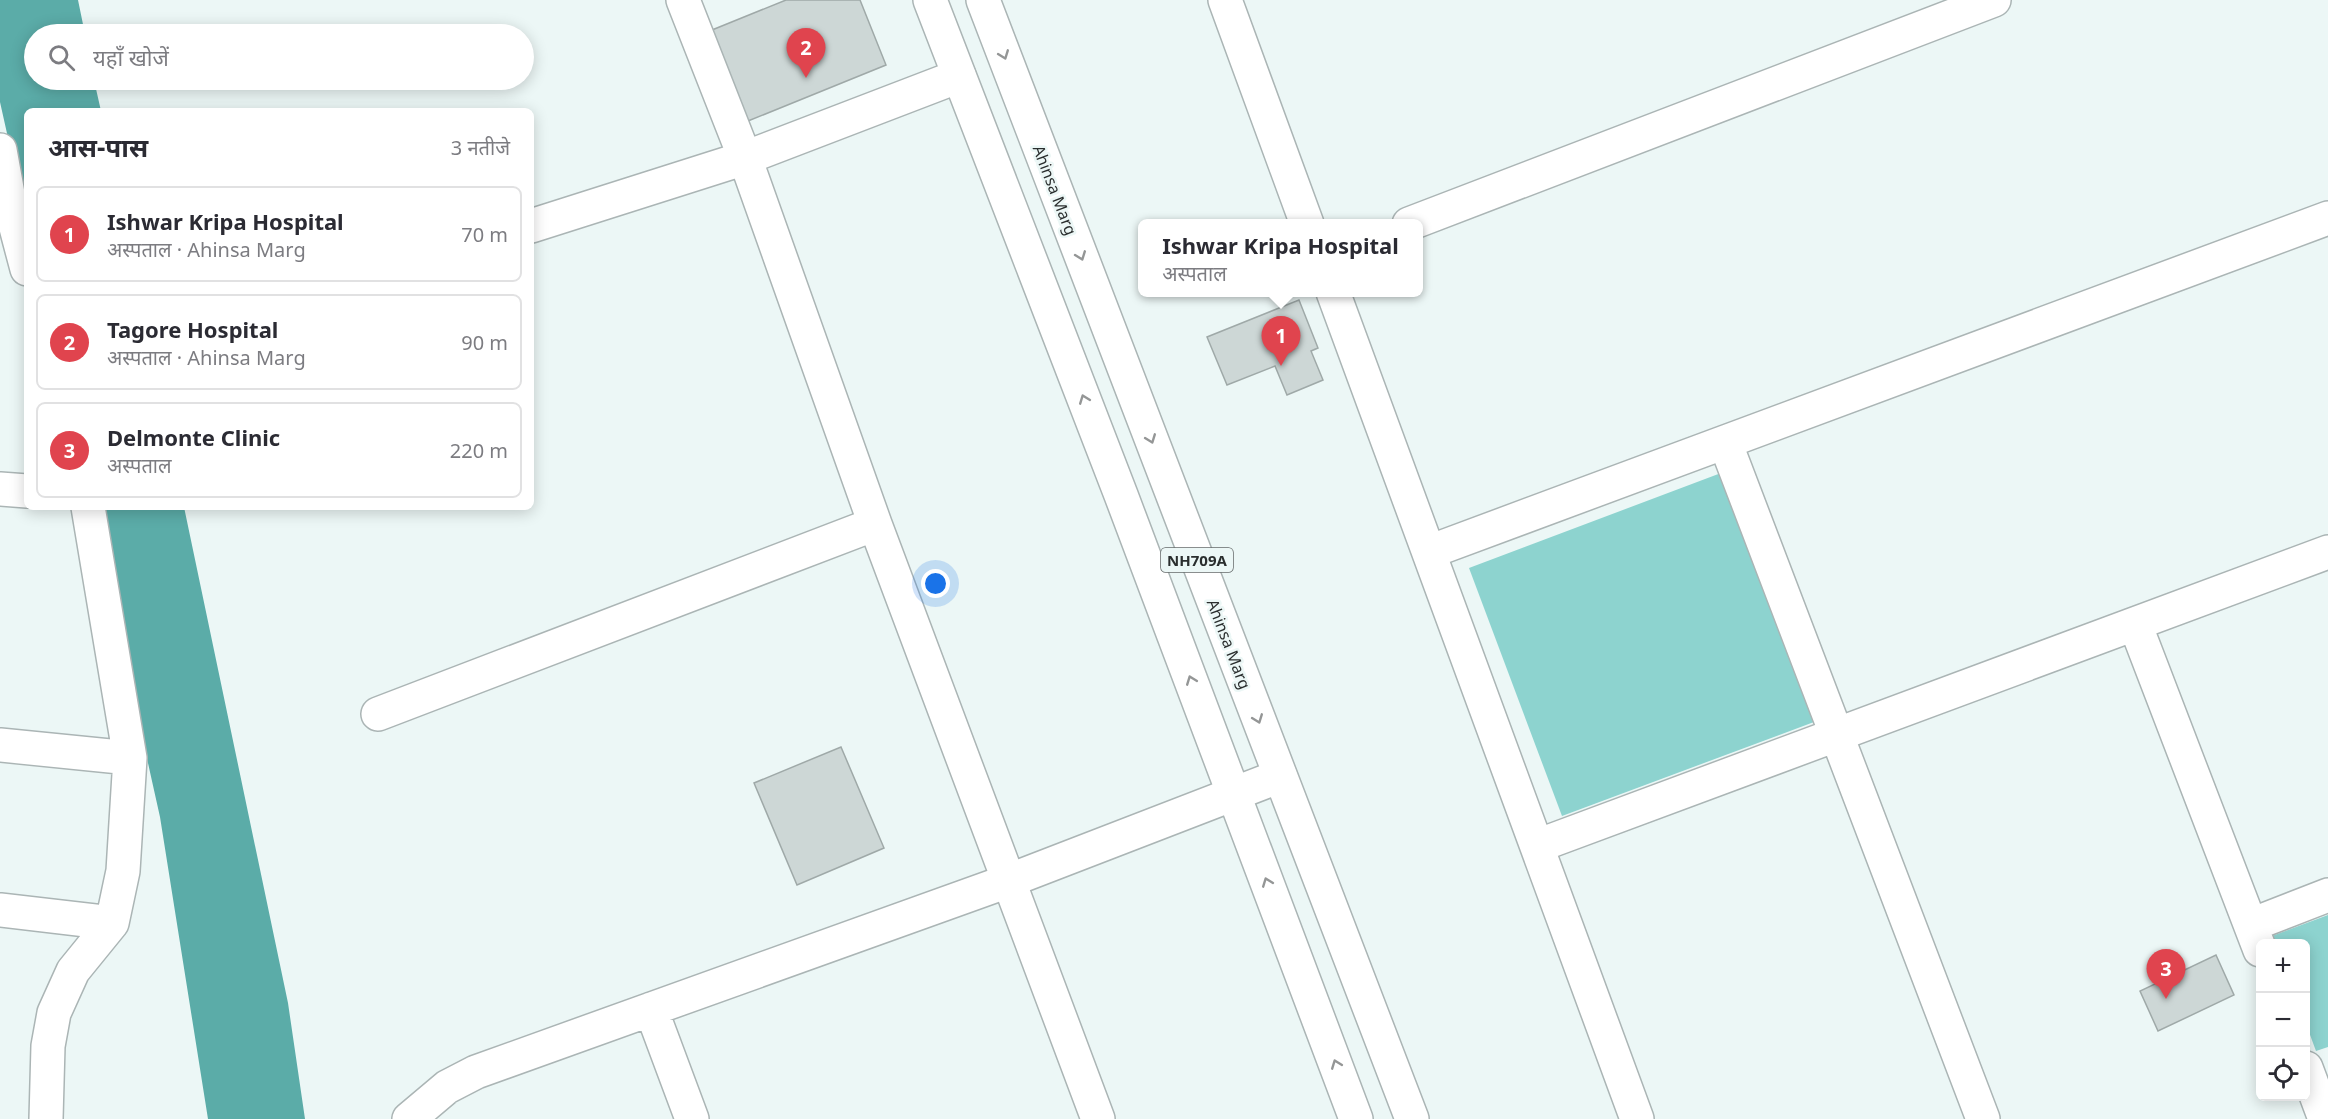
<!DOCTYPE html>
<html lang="hi">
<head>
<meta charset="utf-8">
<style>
  body { margin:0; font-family:"Noto Sans","Noto Sans Devanagari",sans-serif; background:#f7f7f7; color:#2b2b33 }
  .controls { position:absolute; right:18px; bottom:18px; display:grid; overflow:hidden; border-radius:9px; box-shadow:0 3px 15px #0003 }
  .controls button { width:54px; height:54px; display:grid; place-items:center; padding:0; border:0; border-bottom:2px solid #e1e1e2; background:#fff; color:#2b2b33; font:30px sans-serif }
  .you { position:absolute; left:936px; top:584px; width:21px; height:21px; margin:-15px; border:4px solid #fff; border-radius:50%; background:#1a73e8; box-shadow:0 0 0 9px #1a73e833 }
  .badge { display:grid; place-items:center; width:39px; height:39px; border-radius:50%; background:#7c3aed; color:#fff; font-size:20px; font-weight:700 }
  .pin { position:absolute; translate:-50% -50px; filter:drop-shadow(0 2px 3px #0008) }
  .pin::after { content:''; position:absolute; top:32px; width:21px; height:18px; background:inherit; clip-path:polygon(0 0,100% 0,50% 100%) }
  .popup { position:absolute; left:1138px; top:219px; width:285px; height:78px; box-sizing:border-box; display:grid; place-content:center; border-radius:9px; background:#fff; filter:drop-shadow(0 2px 4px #0005); font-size:20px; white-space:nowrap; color:#7c7c81 }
  .popup b { font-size:22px; color:#2b2b33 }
  .popup::after { content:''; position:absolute; left:50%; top:100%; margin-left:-12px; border:12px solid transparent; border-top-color:#fff }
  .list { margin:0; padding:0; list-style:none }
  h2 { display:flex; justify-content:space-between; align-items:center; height:78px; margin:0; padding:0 24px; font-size:26px }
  h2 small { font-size:20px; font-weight:400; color:#7c7c81 }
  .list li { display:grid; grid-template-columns:39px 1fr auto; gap:18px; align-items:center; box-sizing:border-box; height:96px; margin:0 12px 12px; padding:0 12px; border:2px solid #e1e1e2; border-radius:9px }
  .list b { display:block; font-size:22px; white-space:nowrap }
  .list p { margin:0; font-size:20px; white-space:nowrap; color:#7c7c81 }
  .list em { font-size:20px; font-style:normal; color:#7c7c81 }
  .icon { flex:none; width:33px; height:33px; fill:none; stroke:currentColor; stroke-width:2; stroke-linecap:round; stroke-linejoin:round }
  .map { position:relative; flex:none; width:2328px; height:1119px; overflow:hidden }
  .search { position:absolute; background:#fff; box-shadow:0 3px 15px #0003; left:24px; top:24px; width:510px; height:66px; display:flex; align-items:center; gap:15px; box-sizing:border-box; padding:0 21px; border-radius:33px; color:#7c7c81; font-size:22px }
  .panel { position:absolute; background:#fff; box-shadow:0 3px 15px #0003; left:24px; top:108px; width:510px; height:402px; border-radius:9px }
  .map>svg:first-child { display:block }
  .green { fill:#8dd3cf }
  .water { fill:#5baca8 }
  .building { fill:#cdd7d6; stroke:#9fa9a8; stroke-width:1.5 }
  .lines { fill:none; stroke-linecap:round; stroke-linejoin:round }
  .street-casing { stroke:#abb5b5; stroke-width:36 }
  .highway-casing { stroke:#abb5b5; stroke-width:36 }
  .street { stroke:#fff; stroke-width:33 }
  .highway { stroke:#fff; stroke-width:33 }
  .oneway { stroke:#949696 }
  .labels { text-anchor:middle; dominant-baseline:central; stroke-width:5; stroke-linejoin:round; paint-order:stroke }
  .shield { fill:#ecf7f6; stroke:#646a6a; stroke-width:1.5 }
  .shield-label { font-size:15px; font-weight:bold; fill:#2a2e2e }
  .street-label { font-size:16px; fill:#2a2e2e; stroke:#ecf7f6 }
</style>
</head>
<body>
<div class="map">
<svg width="2328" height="1119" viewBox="0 0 2328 1119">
  <rect width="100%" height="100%" fill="#ecf7f6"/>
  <path class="green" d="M 1721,473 L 1814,722 L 1562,816 L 1469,568 Z
    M 2328,915 L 2328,1047 L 2316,1051 L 2306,1024 L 2306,944 L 2275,943 L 2272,936 Z"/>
  <path class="water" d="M 0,0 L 78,0 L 85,34 L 34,34 L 34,80 L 94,80 L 101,111 L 27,111 L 27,223 L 0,102 Z
    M 91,507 L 184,507 L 288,1003 L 305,1119 L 208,1119 L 160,817 Z"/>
  <path class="building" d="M 786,0 L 860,0 L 886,65 L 748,121 L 712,30 Z
    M 1299,300 L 1318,348 L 1311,351 L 1323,380 L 1287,395 L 1275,366 L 1227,385 L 1207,337 Z
    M 841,747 L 884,848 L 797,885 L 754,783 Z
    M 2216,955 L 2234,995 L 2158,1031 L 2140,991 Z"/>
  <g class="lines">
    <g class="street-casing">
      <path id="street" d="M 683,0 L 745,158 L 875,524 L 1098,1119
        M 1225,0 L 1307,224
        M 0,150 L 10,205 L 27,269
        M 1409,224 L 1994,0
        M 531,226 L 745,158 L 959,76
        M 1333,292 L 1637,1119
        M 1725,442 L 1983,1119
        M 0,489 L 27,491
        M 1429,552 L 2328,218
        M 2135,624 L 2260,950
        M 378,714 L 875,524
        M 0,745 L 130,758
        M 1537,846 L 2328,552
        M 0,910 L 112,923
        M 2251,925 L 2328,895
        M 651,1009 L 692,1119
        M 2306,1068 L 2325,1119
        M 46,1119 L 48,1046 L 54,1013 L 73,971 L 112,923 L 123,871 L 130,758 L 88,507
        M 409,1119 L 447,1087 L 476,1072 L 1008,881 L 1280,776"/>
    </g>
    <g class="highway-casing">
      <path id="highway" d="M 930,0 L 1121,495 L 1356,1119
        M 983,0 L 1412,1119"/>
    </g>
    <use href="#street" class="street"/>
    <use href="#highway" class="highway"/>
  </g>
  <defs><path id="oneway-chevron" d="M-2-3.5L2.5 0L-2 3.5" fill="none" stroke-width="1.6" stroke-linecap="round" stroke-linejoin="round" transform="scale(1.5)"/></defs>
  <g class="oneway">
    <use href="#oneway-chevron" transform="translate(1004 55) rotate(69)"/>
    <use href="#oneway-chevron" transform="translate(1081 256) rotate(69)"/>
    <use href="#oneway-chevron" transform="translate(1084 399) rotate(-111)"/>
    <use href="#oneway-chevron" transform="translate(1151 439) rotate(69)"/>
    <use href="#oneway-chevron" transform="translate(1191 680) rotate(-111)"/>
    <use href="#oneway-chevron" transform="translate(1258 719) rotate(69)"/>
    <use href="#oneway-chevron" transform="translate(1267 882) rotate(-111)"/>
    <use href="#oneway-chevron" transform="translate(1336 1064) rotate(-111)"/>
  </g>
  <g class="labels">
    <rect class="shield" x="1161" y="548" width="72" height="24" rx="4.5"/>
    <g class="shield-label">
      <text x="1197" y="560">NH709A</text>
    </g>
    <g class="street-label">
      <text transform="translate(1055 190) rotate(69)">Ahinsa Marg</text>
      <text transform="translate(1229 644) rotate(69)">Ahinsa Marg</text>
    </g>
  </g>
</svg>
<div class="controls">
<button>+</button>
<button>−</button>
<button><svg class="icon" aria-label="locate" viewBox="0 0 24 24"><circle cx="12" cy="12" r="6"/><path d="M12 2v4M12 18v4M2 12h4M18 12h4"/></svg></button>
</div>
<div class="you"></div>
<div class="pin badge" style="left:1281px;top:366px;background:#e0444e">1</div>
<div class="popup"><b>Ishwar Kripa Hospital</b>अस्पताल</div>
<div class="pin badge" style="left:806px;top:78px;background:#e0444e">2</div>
<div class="pin badge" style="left:2166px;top:999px;background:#e0444e">3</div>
<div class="search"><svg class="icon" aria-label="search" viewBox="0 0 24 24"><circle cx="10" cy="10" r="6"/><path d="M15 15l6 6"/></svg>यहाँ खोजें</div>
<section class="panel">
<h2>आस-पास<small>3 नतीजे</small></h2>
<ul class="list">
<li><span class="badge" style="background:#e0444e">1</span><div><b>Ishwar Kripa Hospital</b><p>अस्पताल · Ahinsa Marg</p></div><em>70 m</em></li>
<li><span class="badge" style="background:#e0444e">2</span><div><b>Tagore Hospital</b><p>अस्पताल · Ahinsa Marg</p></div><em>90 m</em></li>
<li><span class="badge" style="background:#e0444e">3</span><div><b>Delmonte Clinic</b><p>अस्पताल</p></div><em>220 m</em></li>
</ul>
</section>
</div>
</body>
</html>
